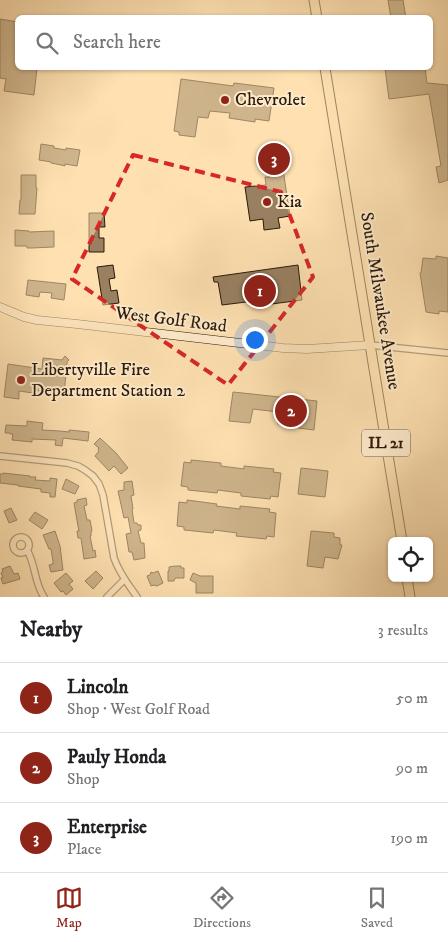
<!DOCTYPE html>
<html lang="en">
<head>
<meta charset="utf-8">
<style>
  body { margin:0; font-family:"IM FELL DW Pica",serif; background:#f2f2f2; color:#202124 }
  .controls { position:absolute; right:15px; bottom:15px; display:grid; overflow:hidden; border-radius:8px; box-shadow:0 1px 4px #0004 }
  .controls button { width:45px; height:45px; display:grid; place-items:center; padding:0; border:0; border-bottom:1px solid #e0e0e0; background:#fff; color:#202124; font:25px sans-serif }
  .you { position:absolute; left:254px; top:339px; width:18px; height:18px; margin:-12px; border:4px solid #fff; border-radius:50%; background:#1a73e8; box-shadow:0 0 0 8px #1a73e833 }
  .badge { display:grid; place-items:center; width:32px; height:32px; border-radius:50%; background:#8f2418; color:#fff; font-size:16px; font-weight:700 }
  .pin { position:absolute; translate:-50% -50%; border:2px solid #fff; box-shadow:0 1px 5px #0006 }
  .list { margin:0; padding:0; list-style:none }
  h2 { display:flex; justify-content:space-between; align-items:center; height:65px; margin:0; padding:0 20px; font-size:21px }
  h2 small { font-size:16px; font-weight:400; color:#757577 }
  .list li { display:grid; grid-template-columns:32px 1fr auto; gap:15px; align-items:center; box-sizing:border-box; height:70px; padding:0 20px; border-top:1px solid #e0e0e0 }
  .list b { display:block; font-size:19px; white-space:nowrap }
  .list p { margin:0; font-size:16px; white-space:nowrap; color:#757577 }
  .list em { font-size:16px; font-style:normal; color:#757577 }
  .icon { flex:none; width:28px; height:28px; fill:none; stroke:currentColor; stroke-width:2; stroke-linecap:round; stroke-linejoin:round }
  .map { position:relative; flex:none; width:448px; height:597px; overflow:hidden }
  .search { position:absolute; background:#fff; box-shadow:0 1px 4px #0004; left:15px; right:15px; top:15px; height:55px; display:flex; align-items:center; gap:12px; box-sizing:border-box; padding:0 18px; border-radius:8px; color:#757577; font-size:19px }
  .sheet { height:275px; background:#fff }
  nav { display:flex; justify-content:space-around; align-items:center; box-sizing:border-box; height:70px; border-top:1px solid #e0e0e0; background:#fff; font-size:14px; color:#757577 }
  nav a { display:grid; justify-items:center; gap:2px }
  nav .on { color:#8f2418 }
  .map>svg:first-child { display:block }
  .building { fill:#988060; stroke:#2a1909 }
  .lines { fill:none; stroke-linecap:round; stroke-linejoin:round }
  .street-casing { stroke:#5f4b33; stroke-width:8 }
  .secondary-casing { stroke:#2a1909; stroke-width:9 }
  .primary-casing { stroke:#2a1909; stroke-width:11 }
  .street { stroke:#feebcc; stroke-width:5.5 }
  .secondary { stroke:#feebcc; stroke-width:8 }
  .primary { stroke:#fee0b1; stroke-width:9 }
  .marked { fill:none; stroke:#d62828; stroke-width:4; stroke-dasharray:10 6; stroke-linejoin:round }
  .poi-dot { fill:#8f2418; stroke:#feebcc; stroke-width:2 }
  .labels { text-anchor:middle; dominant-baseline:central; stroke-width:4; stroke-linejoin:round; paint-order:stroke }
  .shield { fill:#feebcc; stroke:#6a5844; stroke-width:1 }
  .shield-label { font-size:16px; font-weight:bold; fill:#2a1909 }
  .poi-label { font-size:18px; fill:#2a1909; stroke:#feebcc; text-anchor:start }
  .street-label { font-size:18px; fill:#2a1909; stroke:#feebcc }
</style>
</head>
<body>
<div class="map">
<svg width="448" height="597" viewBox="0 0 448 597">
  <rect width="100%" height="100%" fill="#fee0b1"/>
  <filter id="stains"><feTurbulence type="fractalNoise" baseFrequency=".004" numOctaves="4"/><feColorMatrix values="0 0 0 0 .2 0 0 0 0 .09 0 0 0 0 .02 0 0 0 .5 -.17"/></filter>
  <radialGradient id="worn" r=".72"><stop offset=".6" stop-color="#630" stop-opacity="0"/><stop offset="1" stop-color="#630" stop-opacity=".3"/></radialGradient>
  <path class="building" d="M 388,0 L 403,0 L 406,18 L 391,18 Z
    M 0,19 L 18,22 L 18,68 L 37,68 L 34,95 L 4,91 L 6,79 L 0,78 Z
    M 385,68 L 425,68 L 427,83 L 448,85 L 448,180 L 439,183 L 436,167 L 441,166 L 429,94 L 389,99 Z
    M 181,79 L 233,86 L 234,83 L 274,88 L 269,121 L 255,119 L 255,122 L 229,118 L 230,113 L 210,111 L 208,118 L 198,117 L 195,137 L 179,135 L 179,132 L 174,131 Z
    M 41,144 L 54,146 L 54,148 L 66,150 L 66,148 L 80,150 L 77,166 L 65,164 L 65,166 L 61,165 L 51,163 L 51,162 L 39,160 Z
    M 280,149 L 290,216 L 278,218 L 280,228 L 264,230 L 263,219 L 250,221 L 245,187 L 266,185 L 265,177 L 270,177 L 265,151 Z
    M 21,175 L 36,175 L 36,188 L 37,188 L 35,214 L 19,214 L 20,200 L 21,200 Z
    M 89,213 L 104,213 L 105,227 L 99,227 L 99,238 L 104,238 L 104,252 L 89,252 Z
    M 15,230 L 29,231 L 29,232 L 54,231 L 54,247 L 31,248 L 27,248 L 27,246 L 15,246 Z
    M 436,256 L 448,258 L 448,312 L 439,311 L 439,314 L 426,312 L 420,273 L 421,273 L 423,258 L 436,259 Z
    M 113,265 L 115,278 L 109,279 L 111,291 L 117,290 L 119,303 L 103,305 L 97,267 Z
    M 298,265 L 302,300 L 264,305 L 262,300 L 222,305 L 218,282 L 214,282 L 213,277 Z
    M 28,280 L 66,284 L 64,300 L 51,298 L 52,293 L 40,292 L 39,297 L 26,295 Z
    M 65,356 L 69,360 L 67,362 L 64,395 L 33,390 L 33,393 L 19,391 L 19,399 L 4,397 L 8,364 L 42,369 L 43,358 L 62,360 Z
    M 233,392 L 317,401 L 314,430 L 298,428 L 298,426 L 278,424 L 278,412 L 253,409 L 250,423 L 229,421 Z
    M 27,421 L 43,423 L 42,430 L 60,431 L 69,432 L 69,430 L 89,432 L 88,441 L 63,438 L 62,446 L 55,445 L 56,440 L 32,439 L 32,442 L 12,440 L 13,434 L 10,434 L 10,433 L 5,433 L 6,425 L 27,426 Z
    M 100,438 L 116,453 L 128,468 L 121,474 L 114,466 L 109,471 L 95,456 L 99,451 L 98,449 L 99,448 L 94,444 Z
    M 191,460 L 221,463 L 221,466 L 244,469 L 244,466 L 274,469 L 273,472 L 281,473 L 278,497 L 271,496 L 270,499 L 241,496 L 241,493 L 218,490 L 217,493 L 188,490 L 188,487 L 181,486 L 184,462 L 191,463 Z
    M 301,468 L 328,471 L 325,497 L 298,494 Z
    M 3,473 L 30,476 L 30,477 L 36,477 L 35,480 L 50,481 L 50,478 L 57,479 L 55,497 L 50,497 L 50,493 L 41,492 L 41,489 L 18,486 L 18,485 L 0,483 L 0,474 L 3,474 Z
    M 66,479 L 79,486 L 75,494 L 62,489 Z
    M 132,481 L 134,495 L 131,496 L 133,509 L 132,509 L 134,523 L 137,523 L 138,525 L 141,525 L 141,530 L 138,531 L 141,543 L 144,543 L 145,558 L 134,560 L 132,552 L 129,552 L 126,534 L 131,533 L 128,517 L 124,518 L 118,491 L 124,490 L 124,482 Z
    M 86,498 L 87,505 L 84,506 L 87,520 L 90,520 L 92,531 L 91,531 L 91,536 L 90,536 L 93,551 L 95,550 L 96,557 L 84,559 L 81,538 L 78,538 L 77,531 L 79,531 L 78,526 L 74,503 L 77,502 L 77,500 Z
    M 187,500 L 217,504 L 216,506 L 240,509 L 240,506 L 270,509 L 269,512 L 276,513 L 274,537 L 267,536 L 266,539 L 236,536 L 237,533 L 230,532 L 214,530 L 213,533 L 184,530 L 184,527 L 177,526 L 179,502 L 187,503 Z
    M 11,508 L 17,520 L 9,523 L 4,511 Z
    M 35,512 L 48,520 L 42,529 L 29,520 Z
    M 55,531 L 60,546 L 63,570 L 51,572 L 49,565 L 53,564 L 53,561 L 51,549 L 49,549 L 43,535 Z
    M 311,531 L 334,533 L 334,537 L 340,538 L 340,545 L 342,545 L 338,559 L 325,557 L 323,568 L 307,566 Z
    M 10,566 L 14,574 L 18,573 L 20,579 L 3,584 L 1,578 L 3,577 L 1,573 L 3,571 L 2,569 Z
    M 175,566 L 181,566 L 181,568 L 184,568 L 184,578 L 175,578 L 174,581 L 168,581 L 168,571 L 169,571 L 169,567 Z
    M 96,571 L 103,578 L 93,589 L 85,581 Z
    M 158,571 L 163,583 L 157,586 L 154,585 L 151,586 L 147,576 L 150,575 L 151,572 L 153,573 Z
    M 66,573 L 73,581 L 69,584 L 73,589 L 66,595 L 63,591 L 61,592 L 54,583 Z
    M 193,573 L 200,576 L 213,576 L 213,593 L 196,593 L 196,583 L 190,580 Z"/>
  <g class="lines">
    <g class="street-casing">
      <path id="street" d="M 370,345 L 448,353
        M 0,456 L 67,463 L 78,466 L 85,470 L 93,476 L 99,484 L 103,495 L 114,558 C 119,573 128,584 137,597
        M13 545a8 8 0 1 1 16 0a8 8 0 1 1-16 0Z
        M 27,550 C 36,565 34,583 44,597
        M 107,597 L 124,580"/>
    </g>
    <g class="secondary-casing">
      <path id="secondary" d="M 0,307 L 24,317 L 37,320 L 77,324 L 283,348 L 307,349 L 370,345"/>
    </g>
    <g class="primary-casing">
      <path id="primary" d="M 314,0 L 317,18
        M 325,68 L 402,541
        M 407,578 L 410,597"/>
    </g>
    <use href="#street" class="street"/>
    <use href="#secondary" class="secondary"/>
    <use href="#primary" class="primary"/>
  </g>
  <path d="M0 0H448V597H0ZM 133,155 L 281,192 L 313,277 L 228,385 L 72,279 Z" fill="#fee0b1" fill-opacity=".55" fill-rule="evenodd"/>
  <path class="marked" d="M 133,155 L 281,192 L 313,277 L 228,385 L 72,279 Z"/>
  <g class="poi-dot">
    <circle cx="225" cy="100" r="5"/>
    <circle cx="267" cy="202" r="5"/>
    <circle cx="21" cy="380" r="5"/>
  </g>
  <g class="labels">
    <rect class="shield" x="362" y="429.5" width="48" height="27" rx="4"/>
    <g class="shield-label">
      <text x="386" y="443">IL 21</text>
    </g>
    <g class="poi-label">
      <text x="235" y="100">Chevrolet</text>
      <text x="277" y="202">Kia</text>
      <text x="31" y="370">Libertyville Fire<tspan x="31" dy="21">Department Station 2</tspan></text>
    </g>
    <g class="street-label">
      <text transform="translate(380 301) rotate(81)">South Milwaukee Avenue</text>
      <text transform="translate(171 320) rotate(7)">West Golf Road</text>
    </g>
  </g>
  <rect width="100%" height="100%" filter="url(#stains)"/>
  <rect width="100%" height="100%" fill="url(#worn)"/>
</svg>
<div class="controls">
<button><svg class="icon" aria-label="locate" viewBox="0 0 24 24"><circle cx="12" cy="12" r="6"/><path d="M12 2v4M12 18v4M2 12h4M18 12h4"/></svg></button>
</div>
<div class="you"></div>
<div class="pin badge" style="left:260px;top:291px">1</div>
<div class="pin badge" style="left:291px;top:411px">2</div>
<div class="pin badge" style="left:274px;top:159px">3</div>
<div class="search"><svg class="icon" aria-label="search" viewBox="0 0 24 24"><circle cx="10" cy="10" r="6"/><path d="M15 15l6 6"/></svg>Search here</div>
</div>
<section class="sheet">
<h2>Nearby<small>3 results</small></h2>
<ul class="list">
<li><span class="badge">1</span><div><b>Lincoln</b><p>Shop · West Golf Road</p></div><em>50 m</em></li>
<li><span class="badge">2</span><div><b>Pauly Honda</b><p>Shop</p></div><em>90 m</em></li>
<li><span class="badge">3</span><div><b>Enterprise</b><p>Place</p></div><em>190 m</em></li>
</ul>
</section>
<nav>
<a class="on"><svg class="icon" aria-label="map" viewBox="0 0 24 24"><path d="M3 6l6-2 6 2 6-2v14l-6 2-6-2-6 2zM9 4v14M15 6v14"/></svg>Map</a>
<a><svg class="icon" aria-label="directions" viewBox="0 0 24 24"><path d="M12 3l9 9-9 9-9-9zM9 14v-3h6M13 9l2 2-2 2"/></svg>Directions</a>
<a><svg class="icon" aria-label="saved" viewBox="0 0 24 24"><path d="M7 4h10v16l-5-4-5 4z"/></svg>Saved</a>
</nav>
</body>
</html>
